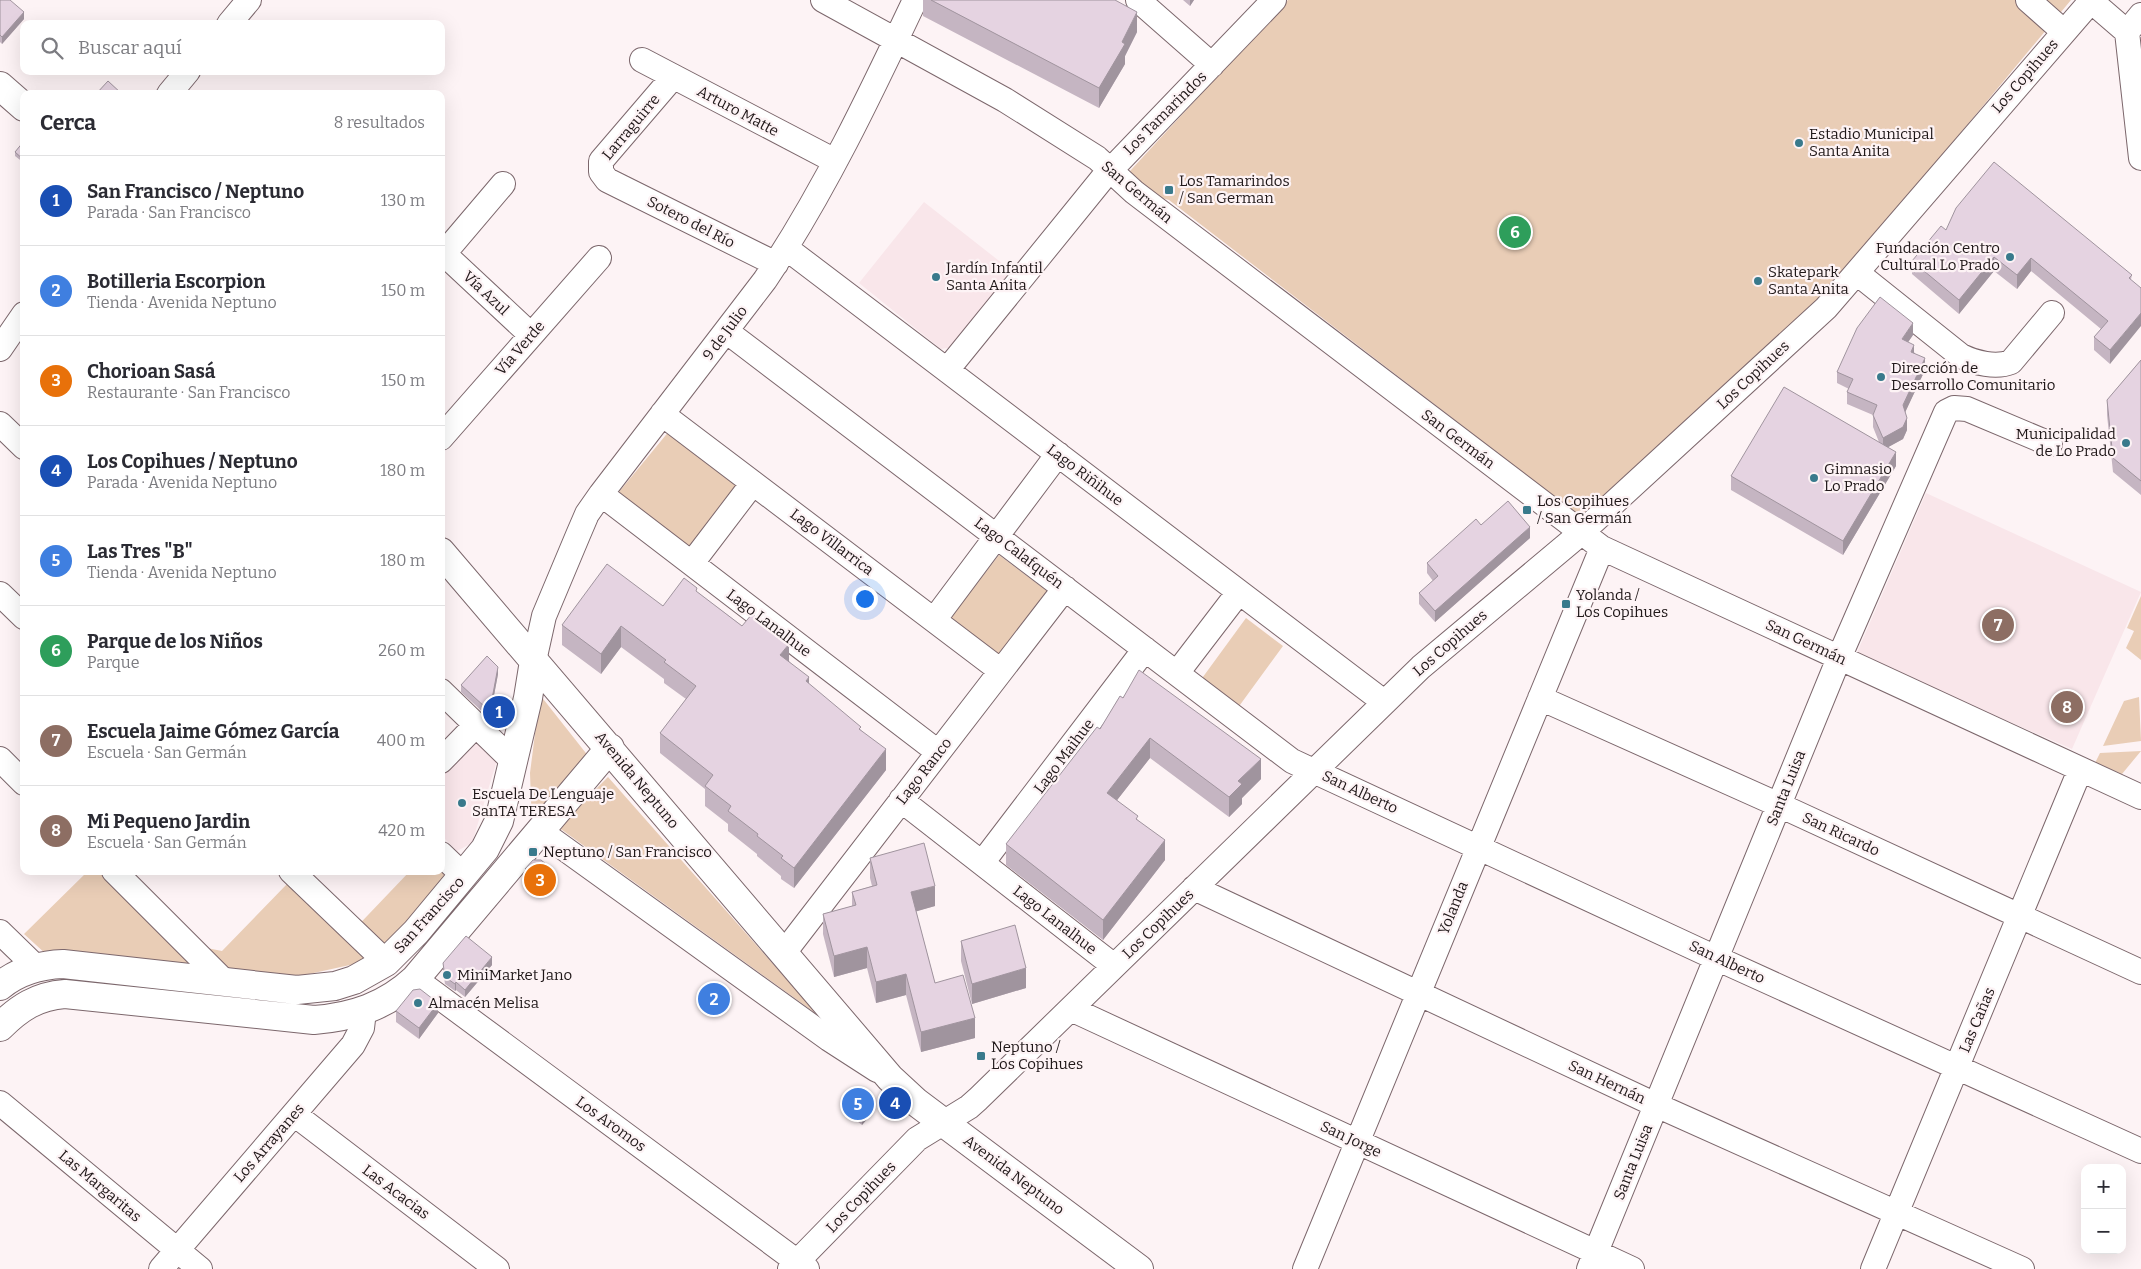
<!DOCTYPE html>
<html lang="es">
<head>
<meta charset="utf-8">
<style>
  body { margin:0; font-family:Bitter,serif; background:#f7f7f7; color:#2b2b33 }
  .controls { position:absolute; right:15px; bottom:15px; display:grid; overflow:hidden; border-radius:10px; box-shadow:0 5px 20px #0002 }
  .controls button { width:45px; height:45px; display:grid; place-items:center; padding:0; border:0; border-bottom:1px solid #e1e1e2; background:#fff; color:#2b2b33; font:25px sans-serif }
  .you { position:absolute; left:864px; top:598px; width:18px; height:18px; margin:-12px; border:4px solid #fff; border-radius:50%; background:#1a73e8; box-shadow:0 0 0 8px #1a73e833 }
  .badge { display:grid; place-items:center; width:32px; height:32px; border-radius:50%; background:#7c3aed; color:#fff; font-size:16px; font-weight:700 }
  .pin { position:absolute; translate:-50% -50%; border:2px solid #fff; box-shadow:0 1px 5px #0006 }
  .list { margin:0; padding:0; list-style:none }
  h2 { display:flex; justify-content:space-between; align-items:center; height:65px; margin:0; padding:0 20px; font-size:21px }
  h2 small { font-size:16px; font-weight:400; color:#7c7c81 }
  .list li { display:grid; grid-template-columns:32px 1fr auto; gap:15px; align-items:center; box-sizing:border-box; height:90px; padding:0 20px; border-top:1px solid #e1e1e2 }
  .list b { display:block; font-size:19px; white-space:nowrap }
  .list p { margin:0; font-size:16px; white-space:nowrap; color:#7c7c81 }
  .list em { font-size:16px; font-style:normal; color:#7c7c81 }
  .icon { flex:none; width:28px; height:28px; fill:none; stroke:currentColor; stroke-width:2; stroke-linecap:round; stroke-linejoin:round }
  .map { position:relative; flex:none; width:2141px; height:1269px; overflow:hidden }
  .search { position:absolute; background:#fff; box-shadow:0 5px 20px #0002; left:20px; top:20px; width:425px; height:55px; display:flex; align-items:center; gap:12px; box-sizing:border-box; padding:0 18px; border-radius:10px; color:#7c7c81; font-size:19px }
  .panel { position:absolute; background:#fff; box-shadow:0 5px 20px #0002; left:20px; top:90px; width:425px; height:785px; border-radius:10px }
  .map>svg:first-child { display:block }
  .built { fill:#f9e6ea }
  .green { fill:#e9cdb6 }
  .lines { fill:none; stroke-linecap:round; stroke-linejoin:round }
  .minor-casing { stroke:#7c676c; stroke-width:26 }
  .major-casing { stroke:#7c676c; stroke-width:30 }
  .minor { stroke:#fff; stroke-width:24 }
  .major { stroke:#fff; stroke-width:28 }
  .wall { fill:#c5b5c2 }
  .shaded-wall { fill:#a0949e }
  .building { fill:#e5d3e1; stroke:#a0949e }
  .poi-dot { fill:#397a8c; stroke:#fdf3f5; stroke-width:2 }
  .labels { text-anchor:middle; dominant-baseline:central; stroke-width:4.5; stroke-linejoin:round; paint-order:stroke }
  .street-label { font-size:15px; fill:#1f1718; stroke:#fdf3f5 }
  .poi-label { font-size:15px; fill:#1f1718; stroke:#fdf3f5; text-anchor:start }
</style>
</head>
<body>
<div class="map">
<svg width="2141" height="1269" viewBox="0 0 2141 1269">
  <rect width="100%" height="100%" fill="#fdf3f5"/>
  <path class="built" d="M 924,202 L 1012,271 L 953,347 L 941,349 L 859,283 Z
    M 1926,493 L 2141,592 L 2072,749 L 1856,655 Z
    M 473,738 L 498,757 L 472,843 L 457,851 L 441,835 L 441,772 Z"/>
  <path class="green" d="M 1288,0 L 2071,0 L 1830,290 L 1591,513 L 1577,514 L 1169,200 C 1152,196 1138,186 1130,171 Z
    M 670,430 L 742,487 L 690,556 L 614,498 Z
    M 999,555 L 1051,594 L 1000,661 L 948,621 Z
    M 2141,596 L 2141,660 L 2126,648 L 2134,631 L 2127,628 Z
    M 1246,618 L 1283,646 L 1237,709 L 1200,681 Z
    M 540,695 L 589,757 L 532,828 L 530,773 Z
    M 2139,697 L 2141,741 L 2103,746 L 2124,701 Z
    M 2141,751 L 2122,774 L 2095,763 L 2100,753 Z
    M 608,777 L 818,1015 L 558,827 Z
    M 441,870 L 446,873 L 394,941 L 359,963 L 300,976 L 79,953 L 47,955 L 24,934 L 88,871 L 98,871 L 177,942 L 222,951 L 287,884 L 347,937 L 410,871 L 441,871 Z"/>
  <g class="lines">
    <g class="minor-casing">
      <path id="minor" d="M 823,0 L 1005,100 L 1097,158 L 1134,192 L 1602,548 L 2141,797
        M 1138,0 L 1212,65
        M 2028,0 L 2063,31
        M 2091,1 L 2127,32 L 2141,158
        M 229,24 L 249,0
        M 2127,32 L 2141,15
        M 642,60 L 835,161
        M 673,77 L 601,161 L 601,172 L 607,180 L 776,264
        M 169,94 L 188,71
        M 786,248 L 1384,702
        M 441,251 L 531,335
        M 441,257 L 503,184
        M 1857,273 L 1961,356 C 1975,363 1996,368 2011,362 L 2052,313
        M 726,331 L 1292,761 L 1716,958 L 2141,1151
        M 0,349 L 24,314
        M 947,370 L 1102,179 L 1274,0
        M 662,414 L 1001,671
        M 0,424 L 24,447
        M 441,438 L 599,258
        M 601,494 L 938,752
        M 692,563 L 753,483
        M 0,594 L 24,617
        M 934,620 L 1058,454
        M 534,661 L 544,616 L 578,535 L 587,514 L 601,494 L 765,280 C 824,192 870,95 915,0
        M 1177,673 L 1239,592
        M 441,691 L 513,761
        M 1540,698 L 1779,805 L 2141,972
        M 0,759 L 24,783
        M 441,761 L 476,725
        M 901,800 L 1114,966
        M 540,831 L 829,1039 L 877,1070
        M 441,854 L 464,876
        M 982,863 L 1145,649
        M 114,871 L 226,983
        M 291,871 L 386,962
        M 1194,888 L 1656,1105 L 2022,1269
        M 0,932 L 36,967
        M 783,954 L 1065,588
        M 415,979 L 807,1269
        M 1071,1009 L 1632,1269
        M 0,1103 L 200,1269
        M 294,1114 L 497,1269
        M 161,1269 L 353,1045 L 362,1028 L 364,1011
        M 790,1269 L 917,1139 L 969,1107 L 978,1099 L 1421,667 L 1581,533 L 1826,308 L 2092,0
        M 1305,1269 L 1602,548
        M 1589,1269 L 1839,658 L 1946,412 L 1954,408 L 1967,409 L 2050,444
        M 1873,1269 L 2080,770"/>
    </g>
    <g class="major-casing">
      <path id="major" d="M 0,86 L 24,107
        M 441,552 L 890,1078 L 916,1102 L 1139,1269
        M 0,986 C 18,971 39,965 63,964 L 297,990 L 335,986 L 354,980 L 386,962 L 416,932 L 485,849 L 499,821 L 503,804 L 528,698 L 534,661
        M 0,1027 C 19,1008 37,996 65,994 L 314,1020 C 353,1017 386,1006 415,979 L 610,748"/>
    </g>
    <use href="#minor" class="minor"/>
    <use href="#major" class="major"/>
  </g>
  <path class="wall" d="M 0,0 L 24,19 L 2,44 L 0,42 Z
    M 923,0 L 1115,0 L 1137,32 L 1125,56 L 1125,64 L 1099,108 L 923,16 Z
    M 1183,0 L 1194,0 L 1190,6 Z
    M 24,141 L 24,163 L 15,156 L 15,152 Z
    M 1946,230 L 2132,275 L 2110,364 L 2094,350 L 2094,337 L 2101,329 L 2031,271 L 2017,289 L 1994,271 L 1959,314 L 1912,274 L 1912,261 Z
    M 1913,335 L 1908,342 L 1925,370 L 1905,412 L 1907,430 L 1903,439 L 1888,447 L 1896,466 L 1843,555 L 1731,490 L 1731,476 L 1879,442 L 1873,427 L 1873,415 L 1847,404 L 1847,392 L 1849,389 L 1837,383 L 1837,372 Z
    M 2141,360 L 2141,495 L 2113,472 L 2107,415 L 2107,400 Z
    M 1481,525 L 1530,538 L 1435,622 L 1419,604 L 1419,593 L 1433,581 L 1427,573 L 1427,563 Z
    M 697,592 L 789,661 L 809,684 L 861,730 L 886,770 L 794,888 L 781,879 L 781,876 L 757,856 L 757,854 L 728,831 L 728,824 L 705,806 L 705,789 L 660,753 L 660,733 L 686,699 L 664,683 L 664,679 L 621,647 L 601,674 L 562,645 L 562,625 L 663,606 Z
    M 498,674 L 492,706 L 485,714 L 461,692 L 461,685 Z
    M 1120,696 L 1261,779 L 1242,798 L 1242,804 L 1229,817 L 1150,758 L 1117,800 L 1138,820 L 1165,860 L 1103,940 L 1006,865 L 1006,844 L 1100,729 Z
    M 870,858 L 935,906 L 916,911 L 935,983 L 975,1038 L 921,1052 L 906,995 L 876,1003 L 867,968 L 834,977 L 823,934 L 823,914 L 852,906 L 852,892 L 872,886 L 870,878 Z
    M 525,869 L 552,873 L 541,886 L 525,873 Z
    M 961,941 L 1026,988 L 972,1004 L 961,961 Z
    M 443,963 L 492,965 L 465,997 L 456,990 L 455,991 L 445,984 L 443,970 Z
    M 396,1011 L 438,1013 L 419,1039 L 396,1022 Z
    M 842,1102 L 873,1112 L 862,1125 L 842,1109 Z"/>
  <path class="shaded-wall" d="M 1190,0 L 1194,0 L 1190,6 Z
    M 24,12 L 24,19 L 2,44 L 2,37 Z
    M 1137,12 L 1137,32 L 1125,56 L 1125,64 L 1099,108 L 1099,88 Z
    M 1994,257 L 1994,271 L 1959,314 L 1959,300 Z
    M 2031,258 L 2031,271 L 2017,289 L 2017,275 Z
    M 2141,313 L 2141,326 L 2110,364 L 2110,350 Z
    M 1913,323 L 1913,335 L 1902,351 L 1902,339 Z
    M 1914,345 L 1914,357 L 1911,352 Z
    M 1925,358 L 1925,370 L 1903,417 L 1903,405 Z
    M 1907,418 L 1907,430 L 1903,439 L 1883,450 L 1883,438 Z
    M 1896,452 L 1896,466 L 1843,555 L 1843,541 Z
    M 1530,527 L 1530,538 L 1435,622 L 1435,611 Z
    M 621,626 L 621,647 L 601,674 L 601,654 Z
    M 789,644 L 789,664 L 780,655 Z
    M 498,667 L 498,674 L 492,706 L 485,714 L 485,707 Z
    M 809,677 L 809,697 L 806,681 Z
    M 1150,738 L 1150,758 L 1107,813 L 1107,793 Z
    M 886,749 L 886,770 L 794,888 L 794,868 Z
    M 1261,759 L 1261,779 L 1242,798 L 1242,804 L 1229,817 L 1229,797 L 1238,781 Z
    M 1165,840 L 1165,860 L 1103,940 L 1103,920 Z
    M 552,869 L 552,873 L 541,886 L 541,883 Z
    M 935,886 L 935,906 L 911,913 L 911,892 Z
    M 867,947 L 867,968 L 834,977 L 834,956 Z
    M 492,957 L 492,965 L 465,997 L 465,990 Z
    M 1026,968 L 1026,988 L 972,1004 L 972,984 Z
    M 906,974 L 906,995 L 876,1003 L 876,982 Z
    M 456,982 L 456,990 L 455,991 L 455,984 Z
    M 438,1003 L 438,1013 L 419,1039 L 419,1028 Z
    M 975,1018 L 975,1038 L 921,1052 L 921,1032 Z
    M 873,1105 L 873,1112 L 862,1125 L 862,1118 Z"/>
  <path class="building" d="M 0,0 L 10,0 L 24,12 L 2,37 L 0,35 Z
    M 931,0 L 1115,0 L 1137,12 L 1122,42 L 1125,44 L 1099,88 Z
    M 108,81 L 122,94 L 96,94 Z
    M 24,141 L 24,160 L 15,152 Z
    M 1994,162 L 2132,275 L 2129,278 L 2141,288 L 2141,313 L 2110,350 L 2094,337 L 2108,321 L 2031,258 L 2017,275 L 1994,257 L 1959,300 L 1912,261 L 1941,226 L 1946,230 L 1956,208 Z
    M 1880,297 L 1913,323 L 1902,339 L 1914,345 L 1911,352 L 1925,358 L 1903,405 L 1907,418 L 1903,427 L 1883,438 L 1873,415 L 1877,405 L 1847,392 L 1853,379 L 1837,372 L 1857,328 Z
    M 2141,360 L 2141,481 L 2113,458 L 2107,400 Z
    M 1784,387 L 1896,452 L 1843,541 L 1731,476 Z
    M 1508,501 L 1530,527 L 1435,611 L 1419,593 L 1438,576 L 1427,563 L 1476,519 L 1481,525 Z
    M 607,564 L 663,606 L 684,578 L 697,588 L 696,591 L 742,626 L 752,614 L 789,644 L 780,655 L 809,677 L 806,681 L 861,727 L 859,729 L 886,749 L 794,868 L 781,858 L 783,856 L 757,836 L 758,834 L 728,811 L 731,806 L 705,786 L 713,775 L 660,733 L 696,686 L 664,662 L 666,660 L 621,626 L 601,654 L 562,625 Z
    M 487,656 L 498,667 L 492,699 L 485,707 L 461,685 Z
    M 1139,670 L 1261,759 L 1238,781 L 1242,784 L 1229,797 L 1150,738 L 1107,793 L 1138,816 L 1136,819 L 1165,840 L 1103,920 L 1006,844 L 1097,727 L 1100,729 L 1120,696 L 1123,698 Z
    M 924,843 L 935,886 L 911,892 L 935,983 L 963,975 L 975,1018 L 921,1032 L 906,974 L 876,982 L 867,947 L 834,956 L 823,914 L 856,905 L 852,892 L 877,885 L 870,858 Z
    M 533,860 L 541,860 L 552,869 L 541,883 L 525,869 Z
    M 1015,925 L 1026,968 L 972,984 L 961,941 Z
    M 466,936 L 492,957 L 465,990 L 456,982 L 455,984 L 445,977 L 443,963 Z
    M 420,989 L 438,1003 L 419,1028 L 396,1011 L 413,990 Z
    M 853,1088 L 873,1105 L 862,1118 L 842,1102 Z"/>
  <g class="poi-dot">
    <circle cx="1799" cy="143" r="5"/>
    <rect x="1164" y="185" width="10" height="10" rx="2.5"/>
    <circle cx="2010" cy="257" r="5"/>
    <circle cx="936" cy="277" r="5"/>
    <circle cx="1758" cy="281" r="5"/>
    <circle cx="1881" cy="377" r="5"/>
    <circle cx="2126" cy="443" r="5"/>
    <circle cx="1814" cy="478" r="5"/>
    <rect x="1522" y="505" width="10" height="10" rx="2.5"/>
    <rect x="1561" y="599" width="10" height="10" rx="2.5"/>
    <circle cx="462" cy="803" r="5"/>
    <rect x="528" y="847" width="10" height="10" rx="2.5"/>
    <circle cx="447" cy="975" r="5"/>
    <circle cx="418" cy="1003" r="5"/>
    <rect x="976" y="1051" width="10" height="10" rx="2.5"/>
  </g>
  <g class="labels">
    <g class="street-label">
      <text transform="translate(2025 76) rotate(-49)">Los Copihues</text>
      <text transform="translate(738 111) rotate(28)">Arturo Matte</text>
      <text transform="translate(1165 113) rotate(-45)">Los Tamarindos</text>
      <text transform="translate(631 127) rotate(-50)">Larraguirre</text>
      <text transform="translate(1137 192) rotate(40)">San Germán</text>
      <text transform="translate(691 222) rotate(27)">Sotero del Río</text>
      <text transform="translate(486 293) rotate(43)">Vía Azul</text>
      <text transform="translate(725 333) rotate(-53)">9 de Julio</text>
      <text transform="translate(520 348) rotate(-49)">Vía Verde</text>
      <text transform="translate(1753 375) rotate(-43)">Los Copihues</text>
      <text transform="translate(1458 439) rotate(37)">San Germán</text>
      <text transform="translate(1085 475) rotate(37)">Lago Riñihue</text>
      <text transform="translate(832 542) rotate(37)">Lago Villarrica</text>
      <text transform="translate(1019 553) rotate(37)">Lago Calafquén</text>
      <text transform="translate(769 623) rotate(37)">Lago Lanalhue</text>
      <text transform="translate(1806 642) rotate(25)">San Germán</text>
      <text transform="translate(1450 643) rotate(-41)">Los Copihues</text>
      <text transform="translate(1064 756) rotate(-53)">Lago Maihue</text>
      <text transform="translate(924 771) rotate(-52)">Lago Ranco</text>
      <text transform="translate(637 780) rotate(50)">Avenida Neptuno</text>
      <text transform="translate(1786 788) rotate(-68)">Santa Luisa</text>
      <text transform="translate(1360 792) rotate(25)">San Alberto</text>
      <text transform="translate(1841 834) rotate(25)">San Ricardo</text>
      <text transform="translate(1453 908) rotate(-68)">Yolanda</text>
      <text transform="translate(429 915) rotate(-48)">San Francisco</text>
      <text transform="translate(1055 920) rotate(38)">Lago Lanalhue</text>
      <text transform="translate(1158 924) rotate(-44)">Los Copihues</text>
      <text transform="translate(1727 962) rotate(25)">San Alberto</text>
      <text transform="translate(1977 1020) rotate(-67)">Las Cañas</text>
      <text transform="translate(1607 1082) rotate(25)">San Hernán</text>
      <text transform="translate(611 1124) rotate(36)">Los Aromos</text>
      <text transform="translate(1351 1139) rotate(25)">San Jorge</text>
      <text transform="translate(269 1143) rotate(-49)">Los Arrayanes</text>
      <text transform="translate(1633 1162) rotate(-68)">Santa Luisa</text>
      <text transform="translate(1014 1175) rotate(37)">Avenida Neptuno</text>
      <text transform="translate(100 1186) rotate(40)">Las Margaritas</text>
      <text transform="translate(396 1192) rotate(37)">Las Acacias</text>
      <text transform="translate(861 1197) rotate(-46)">Los Copihues</text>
    </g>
    <g class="poi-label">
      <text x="1809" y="134">Estadio Municipal<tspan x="1809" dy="17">Santa Anita</tspan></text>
      <text x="1179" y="181">Los Tamarindos<tspan x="1179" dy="17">/ San German</tspan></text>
      <text x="2000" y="248" text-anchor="end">Fundación Centro<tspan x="2000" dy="17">Cultural Lo Prado</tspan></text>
      <text x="946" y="268">Jardín Infantil<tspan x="946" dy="17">Santa Anita</tspan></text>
      <text x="1768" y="272">Skatepark<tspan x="1768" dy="17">Santa Anita</tspan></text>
      <text x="1891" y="368">Dirección de<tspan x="1891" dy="17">Desarrollo Comunitario</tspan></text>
      <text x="2116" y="434" text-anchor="end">Municipalidad<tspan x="2116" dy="17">de Lo Prado</tspan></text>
      <text x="1824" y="469">Gimnasio<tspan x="1824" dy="17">Lo Prado</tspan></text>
      <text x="1537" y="501">Los Copihues<tspan x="1537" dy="17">/ San Germán</tspan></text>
      <text x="1576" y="595">Yolanda /<tspan x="1576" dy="17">Los Copihues</tspan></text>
      <text x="472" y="794">Escuela De Lenguaje<tspan x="472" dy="17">SanTA TERESA</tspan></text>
      <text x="543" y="852">Neptuno / San Francisco</text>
      <text x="457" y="975">MiniMarket Jano</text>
      <text x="428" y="1003">Almacén Melisa</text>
      <text x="991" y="1047">Neptuno /<tspan x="991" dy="17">Los Copihues</tspan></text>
    </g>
  </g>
</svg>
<div class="controls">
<button>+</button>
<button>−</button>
</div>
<div class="you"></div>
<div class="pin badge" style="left:499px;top:712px;background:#1a4fb4">1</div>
<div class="pin badge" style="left:714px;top:999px;background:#3f7fe0">2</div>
<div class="pin badge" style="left:540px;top:880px;background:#e8710a">3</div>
<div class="pin badge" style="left:895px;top:1103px;background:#1a4fb4">4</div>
<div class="pin badge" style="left:858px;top:1104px;background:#3f7fe0">5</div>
<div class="pin badge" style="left:1515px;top:232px;background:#2e9e5b">6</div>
<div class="pin badge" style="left:1998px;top:625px;background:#8d6e63">7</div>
<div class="pin badge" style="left:2067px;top:707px;background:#8d6e63">8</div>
<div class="search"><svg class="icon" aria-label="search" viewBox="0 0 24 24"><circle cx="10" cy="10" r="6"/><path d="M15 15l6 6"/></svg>Buscar aquí</div>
<section class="panel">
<h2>Cerca<small>8 resultados</small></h2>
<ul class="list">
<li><span class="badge" style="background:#1a4fb4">1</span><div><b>San Francisco / Neptuno</b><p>Parada · San Francisco</p></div><em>130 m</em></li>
<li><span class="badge" style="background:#3f7fe0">2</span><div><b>Botilleria Escorpion</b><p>Tienda · Avenida Neptuno</p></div><em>150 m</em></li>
<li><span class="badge" style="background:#e8710a">3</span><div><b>Chorioan Sasá</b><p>Restaurante · San Francisco</p></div><em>150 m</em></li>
<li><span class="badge" style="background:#1a4fb4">4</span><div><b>Los Copihues / Neptuno</b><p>Parada · Avenida Neptuno</p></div><em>180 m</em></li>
<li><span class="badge" style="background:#3f7fe0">5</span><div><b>Las Tres &quot;B&quot;</b><p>Tienda · Avenida Neptuno</p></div><em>180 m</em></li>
<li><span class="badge" style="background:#2e9e5b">6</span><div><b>Parque de los Niños</b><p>Parque</p></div><em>260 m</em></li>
<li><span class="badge" style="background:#8d6e63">7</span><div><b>Escuela Jaime Gómez García</b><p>Escuela · San Germán</p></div><em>400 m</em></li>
<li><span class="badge" style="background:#8d6e63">8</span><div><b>Mi Pequeno Jardin</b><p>Escuela · San Germán</p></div><em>420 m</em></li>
</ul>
</section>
</div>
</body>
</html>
